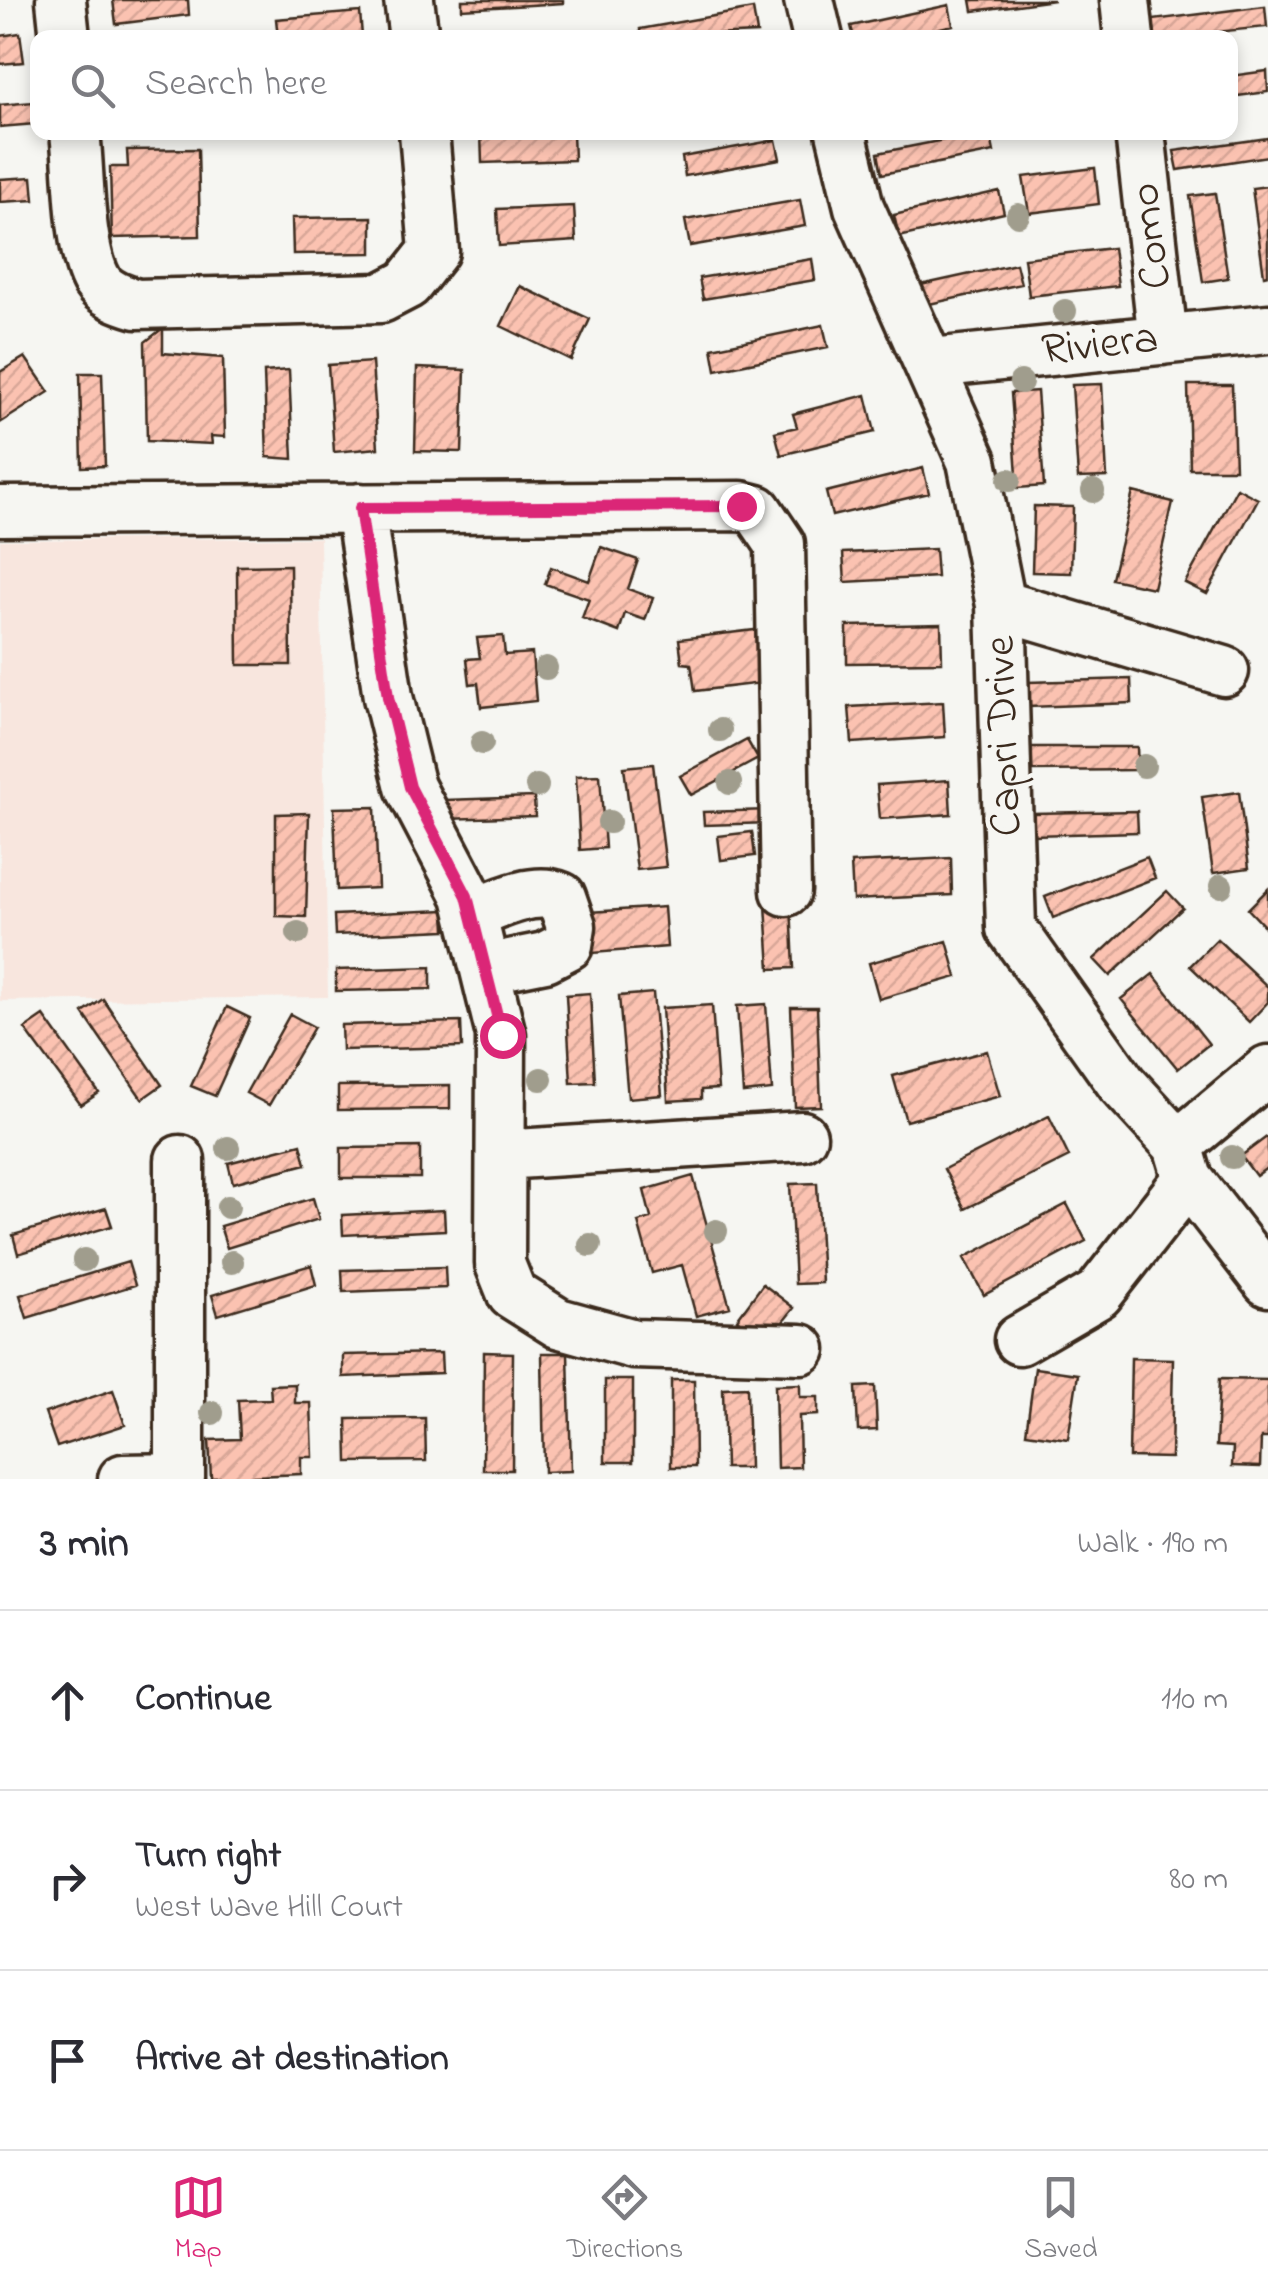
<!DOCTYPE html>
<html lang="en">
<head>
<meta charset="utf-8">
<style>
  body { margin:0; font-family:"Indie Flower",sans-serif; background:#f7f7f7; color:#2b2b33 }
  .stop { position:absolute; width:30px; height:30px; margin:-22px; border:8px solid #db2777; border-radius:50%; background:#fff }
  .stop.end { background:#db2777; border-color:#fff; box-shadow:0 2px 10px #0008 }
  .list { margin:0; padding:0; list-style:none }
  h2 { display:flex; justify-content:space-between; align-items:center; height:130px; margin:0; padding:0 40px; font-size:42px }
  h2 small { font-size:32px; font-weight:400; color:#7c7c81 }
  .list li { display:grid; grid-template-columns:65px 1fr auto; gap:30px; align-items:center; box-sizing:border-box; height:180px; padding:0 40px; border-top:2px solid #e1e1e2 }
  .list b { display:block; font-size:38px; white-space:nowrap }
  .list p { margin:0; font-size:32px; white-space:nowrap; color:#7c7c81 }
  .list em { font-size:32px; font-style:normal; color:#7c7c81 }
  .icon { flex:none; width:55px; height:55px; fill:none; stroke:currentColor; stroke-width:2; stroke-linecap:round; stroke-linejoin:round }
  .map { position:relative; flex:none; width:1268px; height:1479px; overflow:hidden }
  .search { position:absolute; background:#fff; box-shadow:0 5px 15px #0003; left:30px; right:30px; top:30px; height:110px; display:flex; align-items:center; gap:25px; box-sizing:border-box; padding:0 35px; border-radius:20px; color:#7c7c81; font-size:38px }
  .sheet { height:670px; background:#fff }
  nav { display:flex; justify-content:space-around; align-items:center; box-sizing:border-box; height:140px; border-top:2px solid #e1e1e2; background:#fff; font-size:28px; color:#7c7c81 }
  nav a { display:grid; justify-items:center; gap:5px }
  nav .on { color:#db2777 }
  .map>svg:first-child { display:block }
  .built { fill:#f8e6de }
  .building { fill:url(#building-hatch); stroke:#3b2a1e; stroke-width:2.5 }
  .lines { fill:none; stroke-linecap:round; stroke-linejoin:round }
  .minor-casing { stroke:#3b2a1e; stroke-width:55 }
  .minor { stroke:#f6f6f2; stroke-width:48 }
  .tree { fill:#a09d8d }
  .route { stroke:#db2777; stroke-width:12 }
  .labels { text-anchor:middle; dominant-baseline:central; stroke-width:9; stroke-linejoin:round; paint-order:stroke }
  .street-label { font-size:45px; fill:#3b2a1e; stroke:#f6f6f2 }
</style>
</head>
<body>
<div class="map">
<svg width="1268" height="1479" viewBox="0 0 1268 1479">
  <defs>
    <pattern id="building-hatch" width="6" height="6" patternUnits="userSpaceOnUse" patternTransform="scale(2.5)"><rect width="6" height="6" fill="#fbc2b1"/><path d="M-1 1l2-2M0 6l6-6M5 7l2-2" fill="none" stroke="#d8a798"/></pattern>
  </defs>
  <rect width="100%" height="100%" fill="#f6f6f2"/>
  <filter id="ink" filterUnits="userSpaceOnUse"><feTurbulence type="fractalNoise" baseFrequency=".01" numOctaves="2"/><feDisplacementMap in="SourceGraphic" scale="20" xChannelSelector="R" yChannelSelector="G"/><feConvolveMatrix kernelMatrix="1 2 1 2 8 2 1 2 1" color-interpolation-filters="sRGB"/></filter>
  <g filter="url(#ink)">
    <path class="built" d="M 320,538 L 328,997 L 0,1001 L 0,540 Z"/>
    <path class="building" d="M 113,0 L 188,0 L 189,15 L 116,24 Z
      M 462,0 L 563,0 L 563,3 L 462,9 Z
      M 971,0 L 1054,0 L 973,11 Z
      M 949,5 L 953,25 L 898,38 L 854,38 L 851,26 Z
      M 1265,6 L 1267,27 L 1155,38 L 1153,20 Z
      M 753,9 L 757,33 L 641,38 L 640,29 Z
      M 360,12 L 362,36 L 278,38 L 276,19 Z
      M 20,33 L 24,62 L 0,64 L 0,36 Z
      M 1267,71 L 1268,92 L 1230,97 L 1230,76 Z
      M 33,102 L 35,124 L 0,127 L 0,105 Z
      M 481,132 L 573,132 L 574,160 L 482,163 Z
      M 984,132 L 990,132 L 994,152 L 882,174 L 878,153 Z
      M 1268,138 L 1268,156 L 1178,170 L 1174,151 Z
      M 776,140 L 780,159 L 685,176 L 682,157 Z
      M 198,149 L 200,236 L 112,238 L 110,167 L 128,167 L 127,150 Z
      M 1095,168 L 1099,204 L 1029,213 L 1023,177 Z
      M 32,177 L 34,200 L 0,202 L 0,179 Z
      M 1268,186 L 1268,275 L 1264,276 L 1252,188 Z
      M 999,191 L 1004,213 L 899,237 L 894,215 Z
      M 1215,193 L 1228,278 L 1203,282 L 1190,196 Z
      M 800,200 L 805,226 L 690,246 L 685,220 Z
      M 574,206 L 576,241 L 499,246 L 497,209 Z
      M 372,217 L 372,253 L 293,254 L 292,218 Z
      M 1113,248 L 1118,286 L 1029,296 L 1024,258 Z
      M 812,259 L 815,280 L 703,299 L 699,278 Z
      M 1016,264 L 1021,284 L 920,306 L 916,286 Z
      M 520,286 L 590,319 L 571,360 L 501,326 Z
      M 823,325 L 828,347 L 716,370 L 712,348 Z
      M 163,328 L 163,353 L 223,358 L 225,437 L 211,436 L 212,444 L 147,441 L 145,342 Z
      M 25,357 L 49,392 L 0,423 L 0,372 Z
      M 372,362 L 378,448 L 334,452 L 328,365 Z
      M 417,368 L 465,370 L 462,452 L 415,451 Z
      M 289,370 L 293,459 L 267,457 L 264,372 Z
      M 80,373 L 102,373 L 105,466 L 82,467 Z
      M 1102,384 L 1107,477 L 1078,478 L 1072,385 Z
      M 1188,385 L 1232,385 L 1235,469 L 1190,469 Z
      M 1037,391 L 1044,486 L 1018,488 L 1011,393 Z
      M 866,395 L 875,432 L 781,455 L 775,432 L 797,427 L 793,414 Z
      M 923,468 L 929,493 L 832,516 L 826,492 Z
      M 1237,488 L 1258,499 L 1207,594 L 1185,583 Z
      M 1133,492 L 1173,502 L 1153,588 L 1112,579 Z
      M 1034,506 L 1073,507 L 1071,573 L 1032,572 Z
      M 601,547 L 638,560 L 628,589 L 653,598 L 645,620 L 625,613 L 619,632 L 582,618 L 589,599 L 545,584 L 551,567 L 589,581 Z
      M 935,549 L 937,577 L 845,582 L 843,553 Z
      M 290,565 L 291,665 L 238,665 L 237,566 Z
      M 941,624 L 942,662 L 847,663 L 847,626 Z
      M 755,630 L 762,683 L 695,691 L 691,664 L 682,663 L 679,639 Z
      M 503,636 L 505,655 L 532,653 L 536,701 L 481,707 L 478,683 L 470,684 L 467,659 L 480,658 L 477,638 Z
      M 1131,679 L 1132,703 L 1029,707 L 1028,682 Z
      M 943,702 L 945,737 L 852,743 L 849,707 Z
      M 747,740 L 758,759 L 691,795 L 680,776 Z
      M 1031,747 L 1137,747 L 1138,770 L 1031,771 Z
      M 653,764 L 666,867 L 637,870 L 624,767 Z
      M 600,775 L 605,848 L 580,850 L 576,776 Z
      M 949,780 L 951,814 L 880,819 L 877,785 Z
      M 1239,792 L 1249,868 L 1213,873 L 1202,797 Z
      M 534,797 L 535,816 L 445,819 L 445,800 Z
      M 375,807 L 378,888 L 337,890 L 334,808 Z
      M 770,810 L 771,823 L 704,825 L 703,812 Z
      M 1137,811 L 1138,832 L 1033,835 L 1032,813 Z
      M 309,813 L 306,917 L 276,916 L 276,814 Z
      M 752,832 L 755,856 L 721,860 L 718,836 Z
      M 1147,857 L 1155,878 L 1053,918 L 1045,897 Z
      M 951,858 L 952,895 L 853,900 L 851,863 Z
      M 1268,889 L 1268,930 L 1248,909 Z
      M 1167,891 L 1183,908 L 1110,976 L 1094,959 Z
      M 791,904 L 794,968 L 770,969 L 766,905 Z
      M 664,907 L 667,947 L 593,953 L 590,912 Z
      M 445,910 L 446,930 L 335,935 L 334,915 Z
      M 1217,939 L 1268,987 L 1268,1002 L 1249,1022 L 1190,966 Z
      M 947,941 L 957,977 L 879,999 L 869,963 Z
      M 431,967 L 431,989 L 336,991 L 336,970 Z
      M 1153,974 L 1209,1044 L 1178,1069 L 1121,999 Z
      M 590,993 L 595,1082 L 571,1083 L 566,995 Z
      M 653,993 L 662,1095 L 628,1098 L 619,996 Z
      M 103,999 L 162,1085 L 142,1099 L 83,1013 Z
      M 766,1004 L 772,1090 L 743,1093 L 737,1006 Z
      M 712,1005 L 718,1089 L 701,1090 L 701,1099 L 668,1101 L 662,1008 Z
      M 227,1007 L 250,1018 L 215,1096 L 191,1086 Z
      M 791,1007 L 817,1007 L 821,1106 L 795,1107 Z
      M 290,1014 L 314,1027 L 269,1105 L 246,1093 Z
      M 44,1016 L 99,1093 L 81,1105 L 25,1029 Z
      M 461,1022 L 462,1047 L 342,1050 L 341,1025 Z
      M 987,1051 L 1000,1096 L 906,1121 L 893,1076 Z
      M 450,1085 L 450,1109 L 338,1110 L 338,1086 Z
      M 1049,1116 L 1069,1157 L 965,1209 L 944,1169 Z
      M 1268,1136 L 1268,1167 L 1256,1176 L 1241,1156 Z
      M 301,1144 L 306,1164 L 233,1183 L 228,1163 Z
      M 420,1147 L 420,1178 L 341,1178 L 341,1148 Z
      M 693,1176 L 730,1307 L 696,1316 L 682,1265 L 652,1273 L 638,1222 L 651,1218 L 644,1190 Z
      M 817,1183 L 822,1283 L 795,1284 L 790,1184 Z
      M 313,1198 L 319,1219 L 227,1248 L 220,1226 Z
      M 1067,1204 L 1086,1241 L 984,1295 L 964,1258 Z
      M 106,1208 L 112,1226 L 18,1254 L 13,1235 Z
      M 444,1210 L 445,1230 L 343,1235 L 342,1215 Z
      M 128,1262 L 135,1285 L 27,1318 L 20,1295 Z
      M 311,1265 L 316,1285 L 218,1315 L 212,1295 Z
      M 445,1267 L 446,1288 L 343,1292 L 342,1270 Z
      M 763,1284 L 794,1308 L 767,1342 L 737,1319 Z
      M 484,1352 L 513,1353 L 512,1470 L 483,1470 Z
      M 441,1353 L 442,1373 L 343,1377 L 343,1355 Z
      M 542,1353 L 568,1353 L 571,1471 L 544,1472 Z
      M 1131,1358 L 1173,1359 L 1171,1458 L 1129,1457 Z
      M 1035,1368 L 1078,1374 L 1068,1439 L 1026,1433 Z
      M 1219,1379 L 1268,1380 L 1268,1438 L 1261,1438 L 1260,1467 L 1232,1466 L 1233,1447 L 1216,1446 Z
      M 605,1380 L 633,1380 L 633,1462 L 605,1462 Z
      M 671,1380 L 694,1380 L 695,1467 L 671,1467 Z
      M 295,1384 L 295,1403 L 311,1403 L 313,1457 L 301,1457 L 301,1474 L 211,1478 L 209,1440 L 240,1439 L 238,1400 L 271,1399 L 270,1385 Z
      M 800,1384 L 800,1397 L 818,1397 L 818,1415 L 799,1416 L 800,1467 L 777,1468 L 775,1385 Z
      M 875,1386 L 877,1430 L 858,1431 L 856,1387 Z
      M 747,1387 L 749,1468 L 725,1468 L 723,1388 Z
      M 113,1390 L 125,1425 L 57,1447 L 45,1413 Z
      M 425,1418 L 426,1461 L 348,1462 L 347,1419 Z"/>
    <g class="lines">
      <g class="minor-casing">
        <path id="minor" d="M 61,0 L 65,38
          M 409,0 L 414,38
          M 809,0 L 818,38
          M 1125,0 L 1129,38
          M 75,132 C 80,173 78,247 97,281 C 105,294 123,300 137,304 L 381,298 L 408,284 L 434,251 L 424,132
          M 841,132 L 859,207 L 972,461 L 1001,605 L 1011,928 L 1122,1084 L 1178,1145 L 1188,1179 L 1268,1282
          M 1140,132 L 1163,340
          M 932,363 L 1268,329
          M 360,508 L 388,697 L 410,787 L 467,896 L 501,1035 L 500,1264 L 512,1294 L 558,1323 L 634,1344 L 801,1349
          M 0,511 L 741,506 L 757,510 L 780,544 L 786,891
          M 1001,605 L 1224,671
          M 472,915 C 498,904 533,886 561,897 L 571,926 L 568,945 L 545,957 L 485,969
          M 1178,1145 L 1268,1070
          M 501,1155 L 802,1136
          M 1019,1340 L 1098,1294 L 1188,1179
          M 123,1479 L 180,1478 L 180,1160"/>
      </g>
      <use href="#minor" class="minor"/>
    </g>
    <g class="tree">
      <circle cx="1018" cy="215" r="12"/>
      <circle cx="1065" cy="311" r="12"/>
      <circle cx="1021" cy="382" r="12"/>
      <circle cx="1009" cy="480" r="12"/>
      <circle cx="1093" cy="491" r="12"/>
      <circle cx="546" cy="668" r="12"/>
      <circle cx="720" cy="730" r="12"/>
      <circle cx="482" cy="743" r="12"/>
      <circle cx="1144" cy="766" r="12"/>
      <circle cx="730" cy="783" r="12"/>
      <circle cx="537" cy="786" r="12"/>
      <circle cx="609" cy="822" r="12"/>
      <circle cx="1221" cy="886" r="12"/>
      <circle cx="298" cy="933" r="12"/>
      <circle cx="541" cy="1079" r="12"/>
      <circle cx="228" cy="1148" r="12"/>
      <circle cx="1232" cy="1157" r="12"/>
      <circle cx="228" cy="1207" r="12"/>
      <circle cx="716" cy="1231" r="12"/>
      <circle cx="590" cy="1245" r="12"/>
      <circle cx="84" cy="1260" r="12"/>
      <circle cx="232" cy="1262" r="12"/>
      <circle cx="212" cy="1413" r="12"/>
    </g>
  </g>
  <g class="lines" filter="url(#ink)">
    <path class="route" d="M 502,1035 L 467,896 L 410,787 L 388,697 L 360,508 L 741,506"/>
  </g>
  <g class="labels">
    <g class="street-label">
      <text transform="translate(1152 236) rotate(-97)">Como</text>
      <text transform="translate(1100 346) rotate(-6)">Riviera</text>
      <text transform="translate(1005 736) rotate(-92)">Capri Drive</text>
    </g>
  </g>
</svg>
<div class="stop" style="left:502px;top:1035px"></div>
<div class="stop end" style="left:741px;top:506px"></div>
<div class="search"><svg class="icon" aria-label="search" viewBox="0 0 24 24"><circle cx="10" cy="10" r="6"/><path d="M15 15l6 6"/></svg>Search here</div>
</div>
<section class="sheet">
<h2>3 min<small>Walk · 190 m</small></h2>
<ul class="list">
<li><svg class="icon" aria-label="ahead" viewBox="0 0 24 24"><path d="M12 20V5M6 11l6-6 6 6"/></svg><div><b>Continue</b></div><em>110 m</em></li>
<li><svg class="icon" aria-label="right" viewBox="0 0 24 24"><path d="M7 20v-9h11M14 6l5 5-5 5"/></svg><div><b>Turn right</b><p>West Wave Hill Court</p></div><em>80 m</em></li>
<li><svg class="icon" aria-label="arrive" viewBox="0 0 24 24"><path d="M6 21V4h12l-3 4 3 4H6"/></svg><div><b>Arrive at destination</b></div></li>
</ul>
</section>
<nav>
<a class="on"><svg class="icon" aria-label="map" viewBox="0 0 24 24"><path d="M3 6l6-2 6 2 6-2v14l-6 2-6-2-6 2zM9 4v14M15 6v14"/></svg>Map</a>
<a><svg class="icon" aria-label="directions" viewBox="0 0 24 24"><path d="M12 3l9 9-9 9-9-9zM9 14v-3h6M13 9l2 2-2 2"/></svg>Directions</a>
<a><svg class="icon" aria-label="saved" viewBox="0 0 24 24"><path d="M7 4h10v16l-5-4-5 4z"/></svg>Saved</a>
</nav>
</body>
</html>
